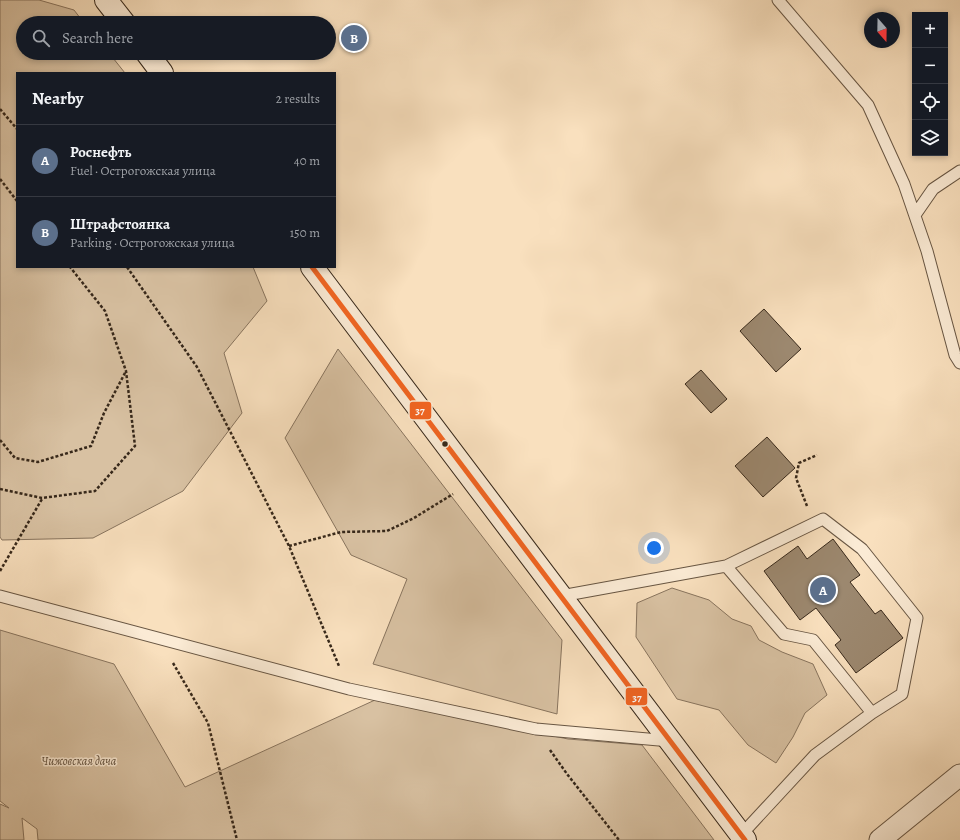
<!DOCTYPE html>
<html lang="en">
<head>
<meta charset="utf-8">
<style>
  body { margin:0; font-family:Alegreya,serif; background:#242831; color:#f1f3f6 }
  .controls { position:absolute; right:12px; top:12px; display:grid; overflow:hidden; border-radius:0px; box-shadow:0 2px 6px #0003 }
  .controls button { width:36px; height:36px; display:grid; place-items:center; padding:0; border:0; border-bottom:1px solid #363941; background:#171b24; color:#f1f3f6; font:20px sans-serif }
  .compass { position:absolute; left:864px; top:12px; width:36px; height:36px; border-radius:50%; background:#171b24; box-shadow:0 2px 6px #0003; rotate:160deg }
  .you { position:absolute; left:654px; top:548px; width:14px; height:14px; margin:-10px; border:3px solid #fff; border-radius:50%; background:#1a73e8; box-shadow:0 0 0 6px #1a73e833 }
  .badge { display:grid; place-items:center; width:26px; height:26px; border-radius:50%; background:#b45309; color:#fff; font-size:13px; font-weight:700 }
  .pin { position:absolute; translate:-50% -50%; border:2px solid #fff; box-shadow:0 1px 4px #0006 }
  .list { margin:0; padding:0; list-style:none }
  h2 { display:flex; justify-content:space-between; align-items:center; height:52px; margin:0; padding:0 16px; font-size:17px }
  h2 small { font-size:13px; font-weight:400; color:#9ea1a6 }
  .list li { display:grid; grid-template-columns:26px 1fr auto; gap:12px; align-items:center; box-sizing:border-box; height:72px; padding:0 16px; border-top:1px solid #363941 }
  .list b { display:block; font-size:15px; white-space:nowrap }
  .list p { margin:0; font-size:13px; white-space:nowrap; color:#9ea1a6 }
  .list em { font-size:13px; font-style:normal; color:#9ea1a6 }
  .icon { flex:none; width:22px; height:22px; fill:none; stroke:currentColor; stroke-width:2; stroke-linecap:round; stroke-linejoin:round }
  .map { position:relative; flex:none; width:960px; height:840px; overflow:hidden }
  .search { position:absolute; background:#171b24; box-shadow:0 2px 6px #0003; left:16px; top:16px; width:320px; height:44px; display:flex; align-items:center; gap:10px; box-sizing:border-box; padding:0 14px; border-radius:22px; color:#9ea1a6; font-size:15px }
  .panel { position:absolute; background:#171b24; box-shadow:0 2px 6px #0003; left:16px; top:72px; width:320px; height:196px; border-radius:0px }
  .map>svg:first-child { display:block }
  .green { fill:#d8c1a2; stroke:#88745e }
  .building { fill:#9c886f; stroke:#37281a }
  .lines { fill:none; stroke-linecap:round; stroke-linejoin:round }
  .lane-casing { stroke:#685643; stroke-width:13 }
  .street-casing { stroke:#685643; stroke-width:23 }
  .secondary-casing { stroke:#37281a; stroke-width:24 }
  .path { stroke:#37281a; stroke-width:2.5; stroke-dasharray:3 2; stroke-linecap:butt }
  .lane { stroke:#fbebd5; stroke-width:11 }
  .street { stroke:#fbebd5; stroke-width:21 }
  .secondary { stroke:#fbebd5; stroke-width:22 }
  .bus-1-casing { stroke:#fbebd5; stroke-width:8 }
  .bus-1 { stroke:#f26522; stroke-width:5 }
  .bus-dot { fill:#37281a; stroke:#fbebd5; stroke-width:1.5 }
  .labels { text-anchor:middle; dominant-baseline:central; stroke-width:3; stroke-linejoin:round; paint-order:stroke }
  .park-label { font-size:12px; font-style:italic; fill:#5f4e3c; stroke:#fbebd5 }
  .line-badge { stroke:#fbebd5; stroke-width:1.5 }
  .badge-label { font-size:11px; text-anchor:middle; font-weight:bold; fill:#fff }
</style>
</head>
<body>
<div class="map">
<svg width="960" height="840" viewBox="0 0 960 840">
  <rect width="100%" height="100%" fill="#f9e0be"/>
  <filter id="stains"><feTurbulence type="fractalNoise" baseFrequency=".005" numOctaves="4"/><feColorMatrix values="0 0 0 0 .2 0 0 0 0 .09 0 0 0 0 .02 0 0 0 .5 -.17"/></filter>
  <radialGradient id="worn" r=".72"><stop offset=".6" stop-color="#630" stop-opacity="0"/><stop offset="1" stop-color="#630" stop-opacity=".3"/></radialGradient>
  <path class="green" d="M 0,0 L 39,0 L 74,10 L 84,23 L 23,23 L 23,53 L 109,53 L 125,73 L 17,73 L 17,267 L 253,267 L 267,301 L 224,353 L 242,413 L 183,491 L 93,538 L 2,540 L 0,537 Z
    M 338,349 L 562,640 L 557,714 L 373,664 L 407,579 L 351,555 L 285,438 Z
    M 672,588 L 709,600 L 732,619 L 751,626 L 759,640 L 782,652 L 813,664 L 827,695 L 805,713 L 793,737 L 776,763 L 748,745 L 719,710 L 677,699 L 636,637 L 637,603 Z
    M 0,630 L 114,664 L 185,787 L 375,700 L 568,739 L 642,745 L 714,840 L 38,840 L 37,829 L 22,818 L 24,840 L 0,840 L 0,804 L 9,808 L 0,801 Z"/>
  <path class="building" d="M 764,309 L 801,349 L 776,372 L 740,331 Z
    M 701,370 L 727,399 L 711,413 L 685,384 Z
    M 767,437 L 795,468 L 763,497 L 735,466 Z
    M 833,539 L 860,575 L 850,582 L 875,614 L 881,610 L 903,638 L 856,673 L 835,645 L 841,640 L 816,608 L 800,620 L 764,571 L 798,546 L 807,559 Z"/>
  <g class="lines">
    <g class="lane-casing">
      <path id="lane" d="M 778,0 L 868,105 L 904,184 L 927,251 L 955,355 L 960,363
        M 915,215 L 933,189 L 960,171
        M 726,566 L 823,519 L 862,549 L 917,618 L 902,694 L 872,713
        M 0,596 L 349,689 L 536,729 L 670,741
        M 561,596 L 726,566 L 784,634 L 813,640 L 872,713 L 815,755 L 741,835"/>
    </g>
    <g class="street-casing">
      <path id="street" d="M 880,840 L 960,775"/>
    </g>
    <g class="secondary-casing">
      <path id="secondary" d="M 106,0 L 124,23
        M 147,53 L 162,73
        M 312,267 L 745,840"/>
    </g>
    <path class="path" d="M 0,109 L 17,129
      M 0,179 L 17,201
      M 127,267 L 197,367 L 289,546 L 339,666
      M 0,440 L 15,458 L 38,462 L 91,446 L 104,413 L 126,371
      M 0,489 L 42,498 L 95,491 L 135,446 L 126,371 L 105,311 L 70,267
      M 807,506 L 796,478 L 799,463 L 817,455
      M 289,546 L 341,532 L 387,531 L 414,518 L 453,494
      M 0,571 L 42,499
      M 173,663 L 208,723 L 237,840
      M 550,750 L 567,774 L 619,840"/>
    <use href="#lane" class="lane"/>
    <use href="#street" class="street"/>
    <use href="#secondary" class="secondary"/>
    <g class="bus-1-casing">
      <path id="bus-1" d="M 312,267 L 745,840"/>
    </g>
    <use href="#bus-1" class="bus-1"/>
  </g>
  <circle class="bus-dot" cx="445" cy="444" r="3.5"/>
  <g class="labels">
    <g class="park-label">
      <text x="79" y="761">Чижовская дача</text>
    </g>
  </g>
  <g class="line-badge">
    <rect x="409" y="401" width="23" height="19" rx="4" fill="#f26522"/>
    <rect x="625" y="687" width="23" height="19" rx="4" fill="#f26522"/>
  </g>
  <g class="badge-label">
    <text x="420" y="414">37</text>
    <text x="637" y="701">37</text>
  </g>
  <rect width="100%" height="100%" filter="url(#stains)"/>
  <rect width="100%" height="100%" fill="url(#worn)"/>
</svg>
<div class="controls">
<button>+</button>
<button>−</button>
<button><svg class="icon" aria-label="locate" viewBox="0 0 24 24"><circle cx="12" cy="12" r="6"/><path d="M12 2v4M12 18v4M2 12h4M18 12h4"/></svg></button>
<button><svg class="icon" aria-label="layers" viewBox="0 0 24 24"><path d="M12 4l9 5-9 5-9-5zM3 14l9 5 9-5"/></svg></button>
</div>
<svg class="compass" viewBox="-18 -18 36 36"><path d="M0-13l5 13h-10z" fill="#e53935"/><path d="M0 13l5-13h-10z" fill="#9ea1a6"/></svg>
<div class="you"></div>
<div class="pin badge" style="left:823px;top:590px;background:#5c6f8a">A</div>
<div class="pin badge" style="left:354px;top:38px;background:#5c6f8a">B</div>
<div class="search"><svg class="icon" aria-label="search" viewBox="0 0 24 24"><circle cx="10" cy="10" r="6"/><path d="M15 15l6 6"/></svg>Search here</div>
<section class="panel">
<h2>Nearby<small>2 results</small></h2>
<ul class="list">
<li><span class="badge" style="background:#5c6f8a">A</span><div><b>Роснефть</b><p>Fuel · Острогожская улица</p></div><em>40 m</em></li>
<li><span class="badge" style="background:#5c6f8a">B</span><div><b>Штрафстоянка</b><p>Parking · Острогожская улица</p></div><em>150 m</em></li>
</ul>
</section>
</div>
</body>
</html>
